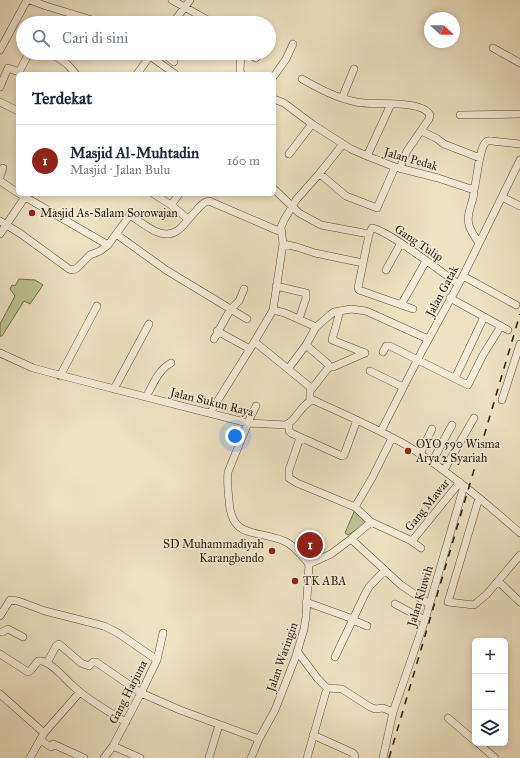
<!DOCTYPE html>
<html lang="id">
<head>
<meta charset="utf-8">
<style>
  body { margin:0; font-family:"IM FELL Great Primer",serif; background:#f2f2f3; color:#1f2937 }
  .controls { position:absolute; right:12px; bottom:12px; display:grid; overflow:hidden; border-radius:6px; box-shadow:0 2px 6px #0003 }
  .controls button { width:36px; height:36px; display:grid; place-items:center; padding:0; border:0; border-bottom:1px solid #e0e1e3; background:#fff; color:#1f2937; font:20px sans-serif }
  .compass { position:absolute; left:424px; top:12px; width:36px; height:36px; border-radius:50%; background:#fff; box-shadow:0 2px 6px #0003; rotate:111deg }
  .you { position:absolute; left:235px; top:436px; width:14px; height:14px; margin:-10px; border:3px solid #fff; border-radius:50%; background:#1a73e8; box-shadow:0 0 0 6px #1a73e833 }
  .badge { display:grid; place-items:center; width:26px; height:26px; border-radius:50%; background:#8f2418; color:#fff; font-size:13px; font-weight:700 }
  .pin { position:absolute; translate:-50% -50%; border:2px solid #fff; box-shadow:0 1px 4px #0006 }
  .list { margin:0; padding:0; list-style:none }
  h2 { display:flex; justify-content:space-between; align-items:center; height:52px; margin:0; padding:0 16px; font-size:17px }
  h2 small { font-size:13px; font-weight:400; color:#747a83 }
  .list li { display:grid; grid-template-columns:26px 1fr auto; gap:12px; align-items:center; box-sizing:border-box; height:72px; padding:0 16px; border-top:1px solid #e0e1e3 }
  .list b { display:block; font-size:15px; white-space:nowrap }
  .list p { margin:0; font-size:13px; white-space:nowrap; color:#747a83 }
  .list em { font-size:13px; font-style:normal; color:#747a83 }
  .icon { flex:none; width:22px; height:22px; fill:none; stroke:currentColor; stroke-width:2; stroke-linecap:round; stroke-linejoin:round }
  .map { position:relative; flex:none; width:520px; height:758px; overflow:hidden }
  .search { position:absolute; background:#fff; box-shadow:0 2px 6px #0003; left:16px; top:16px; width:260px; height:44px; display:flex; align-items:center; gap:10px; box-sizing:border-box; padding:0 14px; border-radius:22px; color:#747a83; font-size:15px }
  .panel { position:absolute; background:#fff; box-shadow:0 2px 6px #0003; left:16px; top:72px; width:260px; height:124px; border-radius:6px }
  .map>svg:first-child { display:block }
  .green { fill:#bbc392; stroke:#726e4f }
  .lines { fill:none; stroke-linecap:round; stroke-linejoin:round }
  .minor-casing { stroke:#5b4b3a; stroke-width:8 }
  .minor { stroke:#f4ecd8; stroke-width:7 }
  .rail { stroke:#2a190c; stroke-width:1.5; stroke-dasharray:7 7; stroke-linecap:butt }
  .poi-dot { fill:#8f2418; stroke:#f4ecd8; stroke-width:1.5 }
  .labels { text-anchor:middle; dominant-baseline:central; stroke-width:3; stroke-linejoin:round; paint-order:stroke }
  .street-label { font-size:12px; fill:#2a190c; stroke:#f4ecd8 }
  .poi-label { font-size:12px; fill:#2a190c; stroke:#f4ecd8; text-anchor:start }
</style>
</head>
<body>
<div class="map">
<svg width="520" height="758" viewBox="0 0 520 758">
  <rect width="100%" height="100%" fill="#eee2c3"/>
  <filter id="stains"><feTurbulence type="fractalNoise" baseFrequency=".005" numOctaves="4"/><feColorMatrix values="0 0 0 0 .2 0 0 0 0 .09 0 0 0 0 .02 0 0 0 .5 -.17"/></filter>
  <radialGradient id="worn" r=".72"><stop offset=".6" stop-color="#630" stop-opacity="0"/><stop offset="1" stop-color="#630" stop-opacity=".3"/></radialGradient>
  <path class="green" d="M 19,279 L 35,280 L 43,285 L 30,304 L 24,301 L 2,336 L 0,336 L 0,324 L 15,296 L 10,289 L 12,285 L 15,286 Z
    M 357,510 L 368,520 L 359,528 L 348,535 L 345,533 L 354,512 Z"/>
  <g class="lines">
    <g class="minor-casing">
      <path id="minor" d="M 30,0 L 46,6 L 102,23
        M 172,0 L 213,23
        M 68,23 L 73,14
        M 173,23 L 190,0
        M 493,48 L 520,63
        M 0,50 L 27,0
        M 51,53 L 67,64 L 76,74
        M 163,53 L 174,62
        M 241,53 L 240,70 L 241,74
        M 248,53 L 256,58
        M 150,56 L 175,74
        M 137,74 L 152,53
        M 274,76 L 286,59 L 293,44
        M 302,79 C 320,89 336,98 356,102 C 373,106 422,99 430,115 L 429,119 L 407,151 L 400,168
        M 0,87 L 8,68 L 19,72 L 29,53
        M 342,98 L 354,69
        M 274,99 L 284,103 L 312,124 L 351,149 L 367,156 L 395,167 L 438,178 L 474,190 C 477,180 479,148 486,142 C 488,140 489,141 492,141 L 520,144
        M 0,102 L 18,111
        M 460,115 L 520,114
        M 421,131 L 436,138 L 444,144 L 480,158
        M 289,154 L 312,124
        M 367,156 L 391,104
        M 320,174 L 346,196 L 377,208 L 395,167
        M 0,177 L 3,168
        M 0,181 L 18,193
        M 274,189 L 299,213 L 321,225 L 369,234
        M 474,190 C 474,195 473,200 471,205 C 465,222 469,229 479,243
        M 20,194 L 108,245
        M 154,194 L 171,205 L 179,194
        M 502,197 L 520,206
        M 171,205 L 188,219
        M 0,221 L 21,234 L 69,269 L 73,270 L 77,268 L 90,255 L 100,251 L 108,245 L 130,215 C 143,223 161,241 177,231 C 184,226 189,218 195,212 C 199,208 202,202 209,201 L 281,232
        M 0,234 L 27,194
        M 116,234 L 166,270 L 247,319
        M 283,244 L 297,247 L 315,253 L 363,263
        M 386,270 L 401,243
        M 463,276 L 516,305
        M 276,286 L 306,293 L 306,298 L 299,319
        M 450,298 L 508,330
        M 401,305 L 426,261
        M 413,309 L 359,290 L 358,288 L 369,234 L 372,228 C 386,229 443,273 458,284
        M 273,310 L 285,313 L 316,327
        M 340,311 L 332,340 L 365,353
        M 217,331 L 250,349
        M 214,339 L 230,310 L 239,301 L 244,289
        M 255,342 L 310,387 L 310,401
        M 383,352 L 386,346 L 390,346 L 468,385 L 483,355 L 501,326
        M 0,353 L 33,368 L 48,372 L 248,423 L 286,425 C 297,420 301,404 313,400 C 344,414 376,428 406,445 C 447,470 484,501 520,533
        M 329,367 L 333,367 L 365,353
        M 288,369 L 306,345
        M 370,371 L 403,387
        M 60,376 L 97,306
        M 456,376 L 484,317
        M 114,389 L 149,324
        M 311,390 L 329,367 L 328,364 L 306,345 L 316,327 L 330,315 L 334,312 L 351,309 L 366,311 L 428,339
        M 146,397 C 153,385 158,370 171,363
        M 502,400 L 520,344
        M 256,406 L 250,418 L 228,472 C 227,481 228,491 229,500 C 231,540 256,529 284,541 C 294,545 302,556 309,564
        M 210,413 L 253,344 L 273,310 L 283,244 L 281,227 L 284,220 L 296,200 L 319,174 L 343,144
        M 289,423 L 289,431 L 291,433 L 342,456 L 344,455 L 357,420
        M 381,431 L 422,351 L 463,276 L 520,160
        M 300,438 L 289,470 L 289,478 L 297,483 L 355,507
        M 420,454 L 432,429
        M 432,462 L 452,425
        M 444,470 L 474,418
        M 479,498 L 448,602 L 474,605 L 487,594 L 520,555
        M 371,522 L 412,541 L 460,482
        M 351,539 L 401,585 L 429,604
        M 411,541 L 421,548
        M 498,581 L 520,602
        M 306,602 L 353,619
        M 395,604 L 425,620
        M 0,616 L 10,600 L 18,601 L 45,611 L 104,626 L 118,633 L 157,660
        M 353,620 L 367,626
        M 2,632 L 8,629 L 23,637
        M 297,651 L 318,679 L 327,688 L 342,689 L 370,707 L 375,709 L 383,708 L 393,712
        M 0,654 L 28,672 L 31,670 L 38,661 C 49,659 64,678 72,685 C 86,699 109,712 126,722
        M 335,657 L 365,594 L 369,587 L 385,570
        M 47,663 L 56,646 L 59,644 L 81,663 L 89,666 L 93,662 L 96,662 L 141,693 L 180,710 L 259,739
        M 0,694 L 44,733
        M 448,718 L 475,741
        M 313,735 L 353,753 L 355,756 L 354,758
        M 40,740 L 51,747 L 53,744 L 84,758
        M 478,743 L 495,758
        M 113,746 L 140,758
        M 30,758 L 44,733 L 80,692
        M 104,758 L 113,746 L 141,693 L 157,660 L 163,633
        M 209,758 L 219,725
        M 251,758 L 259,739 L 275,710 L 296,656 L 304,629 L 306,616 L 309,564 L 331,554 L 351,539 L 371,522 L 355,507 L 372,478 L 392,438
        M 307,758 L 327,688
        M 383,758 L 393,712 L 425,620 L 464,486"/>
    </g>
    <use href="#minor" class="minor"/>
    <path class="rail" d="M 389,758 L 520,314"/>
  </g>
  <g class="poi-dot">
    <circle cx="32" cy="213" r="4"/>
    <circle cx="408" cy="451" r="4"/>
    <circle cx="272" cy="551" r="4"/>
    <circle cx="295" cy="581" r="4"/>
  </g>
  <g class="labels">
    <g class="street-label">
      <text transform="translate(411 159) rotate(16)">Jalan Pedak</text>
      <text transform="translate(419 243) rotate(34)">Gang Tulip</text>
      <text transform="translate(442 291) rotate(-62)">Jalan Gatak</text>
      <text transform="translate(212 402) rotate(14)">Jalan Sukun Raya</text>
      <text transform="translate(427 505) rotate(-51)">Gang Mawar</text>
      <text transform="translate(420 596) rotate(-73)">Jalan Kluwih</text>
      <text transform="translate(282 657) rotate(-71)">Jalan Waringin</text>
      <text transform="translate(128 692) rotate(-63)">Gang Harjuna</text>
    </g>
    <g class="poi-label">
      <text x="40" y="213">Masjid As-Salam Sorowajan</text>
      <text x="416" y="444">OYO 590 Wisma<tspan x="416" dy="14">Arya 2 Syariah</tspan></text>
      <text x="264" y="544" text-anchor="end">SD Muhammadiyah<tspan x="264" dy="14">Karangbendo</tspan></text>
      <text x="303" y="581">TK ABA</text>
    </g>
  </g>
  <rect width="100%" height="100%" filter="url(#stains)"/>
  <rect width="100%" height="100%" fill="url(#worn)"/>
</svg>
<div class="controls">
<button>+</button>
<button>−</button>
<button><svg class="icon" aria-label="layers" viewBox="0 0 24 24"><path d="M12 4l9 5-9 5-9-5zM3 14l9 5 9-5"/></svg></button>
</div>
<svg class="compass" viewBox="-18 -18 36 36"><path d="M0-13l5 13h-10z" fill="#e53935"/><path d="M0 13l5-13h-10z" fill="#747a83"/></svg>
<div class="you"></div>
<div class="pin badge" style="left:310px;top:545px">1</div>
<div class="search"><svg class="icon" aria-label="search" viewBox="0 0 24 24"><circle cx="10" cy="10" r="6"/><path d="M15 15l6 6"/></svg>Cari di sini</div>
<section class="panel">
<h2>Terdekat<small></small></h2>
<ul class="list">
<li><span class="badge">1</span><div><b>Masjid Al-Muhtadin</b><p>Masjid · Jalan Bulu</p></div><em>160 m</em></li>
</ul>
</section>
</div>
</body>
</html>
